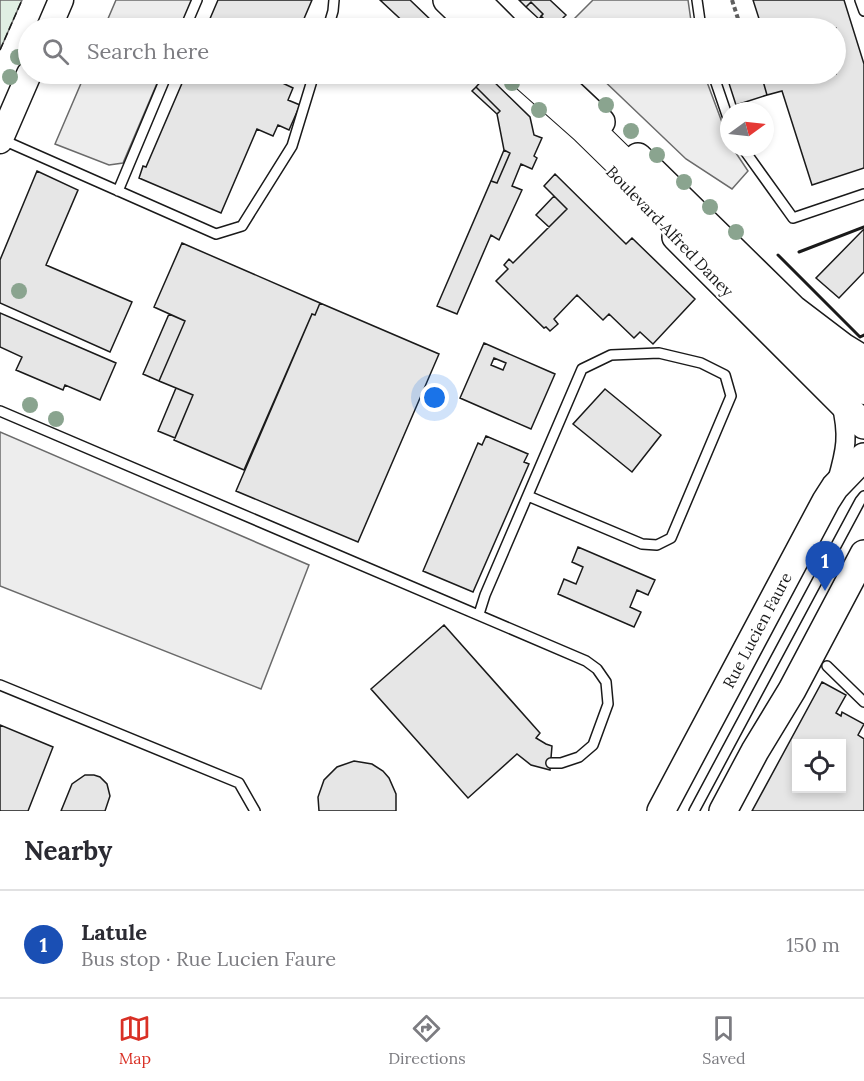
<!DOCTYPE html>
<html lang="en">
<head>
<meta charset="utf-8">
<style>
  body { margin:0; font-family:Lora,serif; background:#f7f7f7; color:#2b2b33 }
  .controls { position:absolute; right:18px; bottom:18px; display:grid; overflow:hidden; border-radius:0px; box-shadow:0 3px 9px #0003 }
  .controls button { width:54px; height:54px; display:grid; place-items:center; padding:0; border:0; border-bottom:2px solid #e1e1e2; background:#fff; color:#2b2b33; font:30px sans-serif }
  .compass { position:absolute; left:720px; top:102px; width:54px; height:54px; border-radius:50%; background:#fff; box-shadow:0 3px 9px #0003; rotate:75deg }
  .you { position:absolute; left:435px; top:398px; width:21px; height:21px; margin:-15px; border:4px solid #fff; border-radius:50%; background:#1a73e8; box-shadow:0 0 0 9px #1a73e833 }
  .badge { display:grid; place-items:center; width:39px; height:39px; border-radius:50%; background:#d93025; color:#fff; font-size:20px; font-weight:700 }
  .pin { position:absolute; translate:-50% -50px; filter:drop-shadow(0 2px 3px #0008) }
  .pin::after { content:''; position:absolute; top:32px; width:21px; height:18px; background:inherit; clip-path:polygon(0 0,100% 0,50% 100%) }
  .list { margin:0; padding:0; list-style:none }
  h2 { display:flex; justify-content:space-between; align-items:center; height:78px; margin:0; padding:0 24px; font-size:26px }
  h2 small { font-size:20px; font-weight:400; color:#7c7c81 }
  .list li { display:grid; grid-template-columns:39px 1fr auto; gap:18px; align-items:center; box-sizing:border-box; height:108px; padding:0 24px; border-top:2px solid #e1e1e2 }
  .list b { display:block; font-size:22px; white-space:nowrap }
  .list p { margin:0; font-size:20px; white-space:nowrap; color:#7c7c81 }
  .list em { font-size:20px; font-style:normal; color:#7c7c81 }
  .icon { flex:none; width:33px; height:33px; fill:none; stroke:currentColor; stroke-width:2; stroke-linecap:round; stroke-linejoin:round }
  .map { position:relative; flex:none; width:864px; height:811px; overflow:hidden }
  .search { position:absolute; background:#fff; box-shadow:0 3px 9px #0003; left:18px; right:18px; top:18px; height:66px; display:flex; align-items:center; gap:15px; box-sizing:border-box; padding:0 21px; border-radius:33px; color:#7c7c81; font-size:22px }
  .sheet { height:186px; background:#fff }
  nav { display:flex; justify-content:space-around; align-items:center; box-sizing:border-box; height:84px; border-top:2px solid #e1e1e2; background:#fff; font-size:16px; color:#7c7c81 }
  nav a { display:grid; justify-items:center; gap:3px }
  nav .on { color:#d93025 }
  .map>svg:first-child { display:block }
  .green { fill:#e0efe3; stroke:#6a6a6a; stroke-width:1.5 }
  .parking { fill:#ededed; stroke:#6a6a6a; stroke-width:1.5 }
  .building { fill:#e6e6e6; stroke:#1a1a1a; stroke-width:1.5; fill-rule:evenodd }
  .lines { fill:none; stroke-linecap:round; stroke-linejoin:round }
  .lane-casing { stroke:#1a1a1a; stroke-width:12 }
  .street-casing { stroke:#1a1a1a; stroke-width:21 }
  .secondary-casing { stroke:#1a1a1a; stroke-width:27 }
  .primary-casing { stroke:#1a1a1a; stroke-width:30 }
  .highway-casing { stroke:#1a1a1a; stroke-width:34 }
  .path { stroke:#5f5f5f; stroke-width:4; stroke-dasharray:4.5 3; stroke-linecap:butt }
  .lane { stroke:#fff; stroke-width:9 }
  .street { stroke:#fff; stroke-width:18 }
  .secondary { stroke:#fff; stroke-width:24 }
  .primary { stroke:#fff; stroke-width:27 }
  .highway { stroke:#fff; stroke-width:32 }
  .fence { stroke:#1a1a1a; stroke-width:1.5; stroke-dasharray:8 3; stroke-linecap:butt }
  .wall { stroke:#1a1a1a; stroke-width:3 }
  .tree { fill:#8aa48f }
  .labels { text-anchor:middle; dominant-baseline:central; stroke-width:4.5; stroke-linejoin:round; paint-order:stroke }
  .street-label { font-size:16px; fill:#1a1a1a; stroke:#fff }
</style>
</head>
<body>
<div class="map">
<svg width="864" height="811" viewBox="0 0 864 811">
  <rect width="100%" height="100%" fill="#fff"/>
  <path class="green" d="M 0,0 L 22,0 L 0,50 Z"/>
  <path class="parking" d="M 116,0 L 192,0 L 180,28 L 104,28 Z
    M 593,0 L 688,0 L 692,28 L 565,28 Z
    M 85,74 L 161,74 L 123,163 L 109,165 L 55,144 Z
    M 597,74 L 704,74 L 729,141 L 729,147 L 732,147 L 748,171 L 732,189 L 686,159 Z
    M 0,432 L 309,565 L 261,689 L 0,586 Z"/>
  <path class="building" d="M 218,0 L 312,0 L 300,28 L 206,28 Z
    M 380,0 L 410,0 L 434,23 L 428,28 L 410,28 Z
    M 519,0 L 550,0 L 566,15 L 553,28 L 541,16 L 543,14 L 531,2 L 526,7 Z
    M 753,0 L 844,0 L 864,64 L 864,168 L 812,185 L 782,91 L 767,95 L 761,74 L 836,74 L 836,28 L 762,28 Z
    M 531,2 L 543,14 L 539,19 L 526,7 Z
    M 186,74 L 281,74 L 278,81 L 293,88 L 288,100 L 300,105 L 289,130 L 278,125 L 273,136 L 257,129 L 221,213 L 139,178 L 143,166 L 146,167 Z
    M 726,74 L 761,74 L 767,95 L 736,105 Z
    M 487,75 L 530,117 L 534,135 L 542,138 L 534,156 L 537,158 L 532,169 L 521,164 L 512,186 L 522,190 L 499,240 L 491,235 L 457,314 L 437,306 L 491,181 L 497,183 L 510,153 L 504,150 L 497,114 L 500,111 L 476,87 Z
    M 476,87 L 500,111 L 497,114 L 472,91 Z
    M 504,150 L 510,153 L 497,183 L 491,181 Z
    M 37,171 L 78,190 L 46,265 L 132,302 L 110,352 L 0,303 L 0,260 Z
    M 555,174 L 626,244 L 632,238 L 695,299 L 653,344 L 640,332 L 634,338 L 609,314 L 603,320 L 577,295 L 554,319 L 558,324 L 550,331 L 546,327 L 544,328 L 496,281 L 508,269 L 504,265 L 509,259 L 513,263 L 567,209 L 544,186 Z
    M 554,196 L 567,209 L 549,227 L 536,215 Z
    M 864,229 L 864,272 L 839,298 L 816,278 Z
    M 182,243 L 320,303 L 315,315 L 312,314 L 244,470 L 174,440 L 193,395 L 159,381 L 185,321 L 154,307 Z
    M 320,303 L 439,354 L 358,542 L 236,491 L 312,314 L 315,315 Z
    M 0,313 L 116,363 L 100,400 L 65,385 L 63,390 L 16,370 L 22,357 L 0,347 Z
    M 169,314 L 185,321 L 159,381 L 143,374 Z
    M 484,343 L 555,374 L 531,429 L 460,398 ZM 494,358 L 506,363 L 503,370 L 491,365 Z
    M 176,388 L 193,395 L 175,438 L 158,431 Z
    M 605,389 L 661,435 L 632,472 L 573,424 Z
    M 486,436 L 528,454 L 524,462 L 529,464 L 473,592 L 423,571 L 478,443 L 482,445 Z
    M 578,547 L 655,580 L 648,595 L 637,590 L 630,607 L 641,612 L 634,627 L 558,594 L 564,579 L 576,584 L 583,567 L 572,562 Z
    M 444,625 L 540,733 L 536,738 L 546,744 L 552,746 L 550,770 L 531,765 L 517,754 L 468,798 L 371,689 Z
    M 822,682 L 846,695 L 836,713 L 841,716 L 842,712 L 864,724 L 858,735 L 864,739 L 864,811 L 752,811 ZM 796,744 L 842,744 L 842,788 L 796,788 Z
    M 0,725 L 53,747 L 28,811 L 0,811 Z
    M 354,761 L 372,764 L 383,771 L 389,778 L 396,794 L 396,811 L 319,811 L 318,797 L 324,780 L 337,767 Z
    M 85,775 L 94,775 L 100,777 L 107,784 L 110,796 L 105,811 L 61,811 L 72,784 Z"/>
  <g class="lines">
    <g class="lane-casing">
      <path id="lane" d="M 697,0 L 701,28
        M 860,0 L 864,11
        M 185,28 L 197,0
        M 328,28 L 333,11 L 334,0
        M 713,74 L 729,121
        M 3,140 L 216,234 L 242,226 L 292,146 L 314,74
        M 742,147 L 793,218 L 864,194
        M 118,191 L 167,74
        M 0,411 L 586,661 L 597,669 L 606,682 L 608,704 L 593,745 L 579,757 L 561,763 L 551,763
        M 479,614 L 485,595 L 582,369 L 611,355 L 659,353 L 701,363 L 725,375 L 731,396 L 671,538 L 657,545 L 642,544 L 528,496
        M 827,666 L 864,702
        M 0,685 L 239,783 L 255,811
        M 694,811 L 860,501 L 864,496"/>
    </g>
    <g class="street-casing">
      <path id="street" d="M 837,481 C 846,450 849,435 841,403"/>
    </g>
    <g class="secondary-casing">
      <path id="secondary" d="M 49,28 L 61,0
        M 0,141 L 29,74"/>
    </g>
    <g class="primary-casing">
      <path id="primary" d="M 447,0 L 476,28
        M 476,0 L 504,28
        M 550,74 L 601,122
        M 638,157 L 793,309 L 843,347 L 864,360
        M 676,237 L 864,425
        M 661,811 L 826,501 L 835,487 L 864,457
        M 723,811 L 755,751 L 792,690 L 864,554"/>
    </g>
    <g class="highway-casing">
      <path id="highway" d="M 525,74 L 586,128 L 810,347 L 838,371 L 864,388"/>
    </g>
    <path class="path" d="M 732,0 L 741,28"/>
    <use href="#lane" class="lane"/>
    <use href="#street" class="street"/>
    <use href="#secondary" class="secondary"/>
    <use href="#primary" class="primary"/>
    <use href="#highway" class="highway"/>
    <path class="fence" d="M 0,50 L 22,0"/>
    <path class="wall" d="M 799,252 L 864,227
      M 778,255 L 860,337 L 864,335"/>
  </g>
  <g class="tree">
    <circle cx="18" cy="57" r="8"/>
    <circle cx="10" cy="77" r="8"/>
    <circle cx="512" cy="83" r="8"/>
    <circle cx="606" cy="105" r="8"/>
    <circle cx="539" cy="110" r="8"/>
    <circle cx="631" cy="131" r="8"/>
    <circle cx="657" cy="155" r="8"/>
    <circle cx="684" cy="182" r="8"/>
    <circle cx="710" cy="207" r="8"/>
    <circle cx="736" cy="232" r="8"/>
    <circle cx="19" cy="291" r="8"/>
    <circle cx="30" cy="405" r="8"/>
    <circle cx="56" cy="419" r="8"/>
  </g>
  <g class="labels">
    <g class="street-label">
      <text transform="translate(670 231) rotate(46)">Boulevard Alfred Daney</text>
      <text transform="translate(757 630) rotate(-62)">Rue Lucien Faure</text>
    </g>
  </g>
</svg>
<div class="controls">
<button><svg class="icon" aria-label="locate" viewBox="0 0 24 24"><circle cx="12" cy="12" r="6"/><path d="M12 2v4M12 18v4M2 12h4M18 12h4"/></svg></button>
</div>
<svg class="compass" viewBox="-18 -18 36 36"><path d="M0-13l5 13h-10z" fill="#e53935"/><path d="M0 13l5-13h-10z" fill="#7c7c81"/></svg>
<div class="you"></div>
<div class="pin badge" style="left:825px;top:591px;background:#1a4fb4">1</div>
<div class="search"><svg class="icon" aria-label="search" viewBox="0 0 24 24"><circle cx="10" cy="10" r="6"/><path d="M15 15l6 6"/></svg>Search here</div>
</div>
<section class="sheet">
<h2>Nearby<small></small></h2>
<ul class="list">
<li><span class="badge" style="background:#1a4fb4">1</span><div><b>Latule</b><p>Bus stop · Rue Lucien Faure</p></div><em>150 m</em></li>
</ul>
</section>
<nav>
<a class="on"><svg class="icon" aria-label="map" viewBox="0 0 24 24"><path d="M3 6l6-2 6 2 6-2v14l-6 2-6-2-6 2zM9 4v14M15 6v14"/></svg>Map</a>
<a><svg class="icon" aria-label="directions" viewBox="0 0 24 24"><path d="M12 3l9 9-9 9-9-9zM9 14v-3h6M13 9l2 2-2 2"/></svg>Directions</a>
<a><svg class="icon" aria-label="saved" viewBox="0 0 24 24"><path d="M7 4h10v16l-5-4-5 4z"/></svg>Saved</a>
</nav>
</body>
</html>
